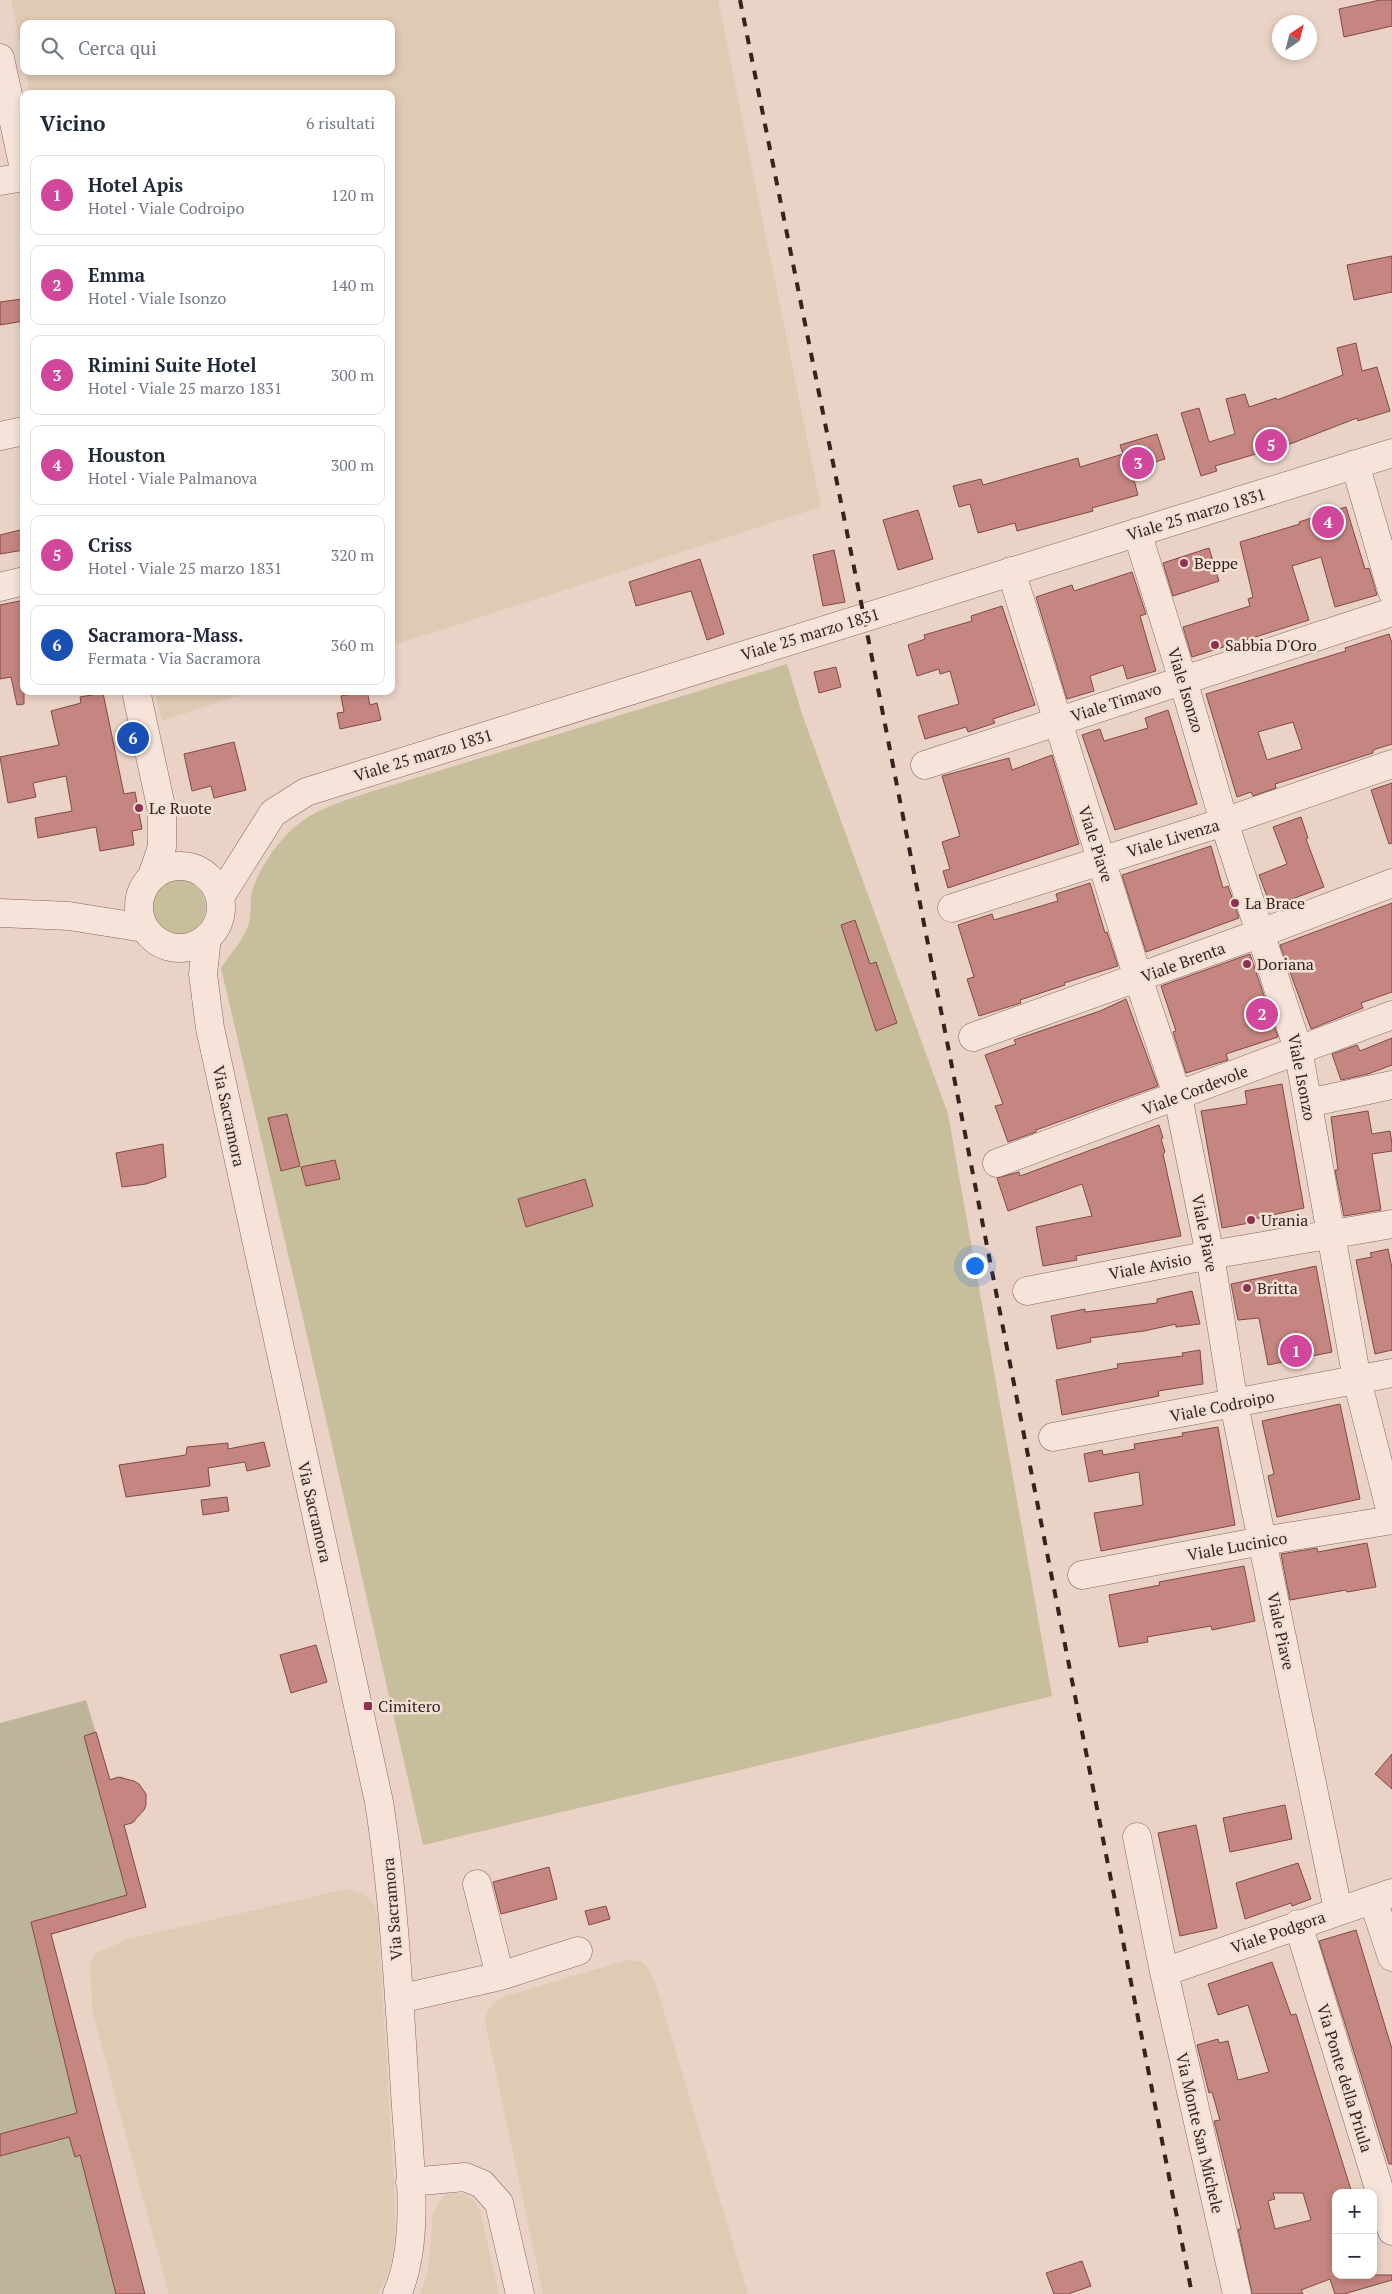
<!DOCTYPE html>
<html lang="it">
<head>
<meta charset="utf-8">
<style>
  body { margin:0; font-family:"PT Serif",serif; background:#f2f2f3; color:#1f2937 }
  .controls { position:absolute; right:15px; bottom:15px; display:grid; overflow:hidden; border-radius:10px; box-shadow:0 2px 8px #0003 }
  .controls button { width:45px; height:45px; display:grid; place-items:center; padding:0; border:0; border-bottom:1px solid #e0e1e3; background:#fff; color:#1f2937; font:25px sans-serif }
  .compass { position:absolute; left:1272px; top:15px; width:45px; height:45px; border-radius:50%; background:#fff; box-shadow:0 2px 8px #0003; rotate:35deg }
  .you { position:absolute; left:974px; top:1265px; width:18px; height:18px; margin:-12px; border:4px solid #fff; border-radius:50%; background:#1a73e8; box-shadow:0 0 0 8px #1a73e833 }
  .badge { display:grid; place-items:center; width:32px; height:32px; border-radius:50%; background:#db2777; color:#fff; font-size:16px; font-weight:700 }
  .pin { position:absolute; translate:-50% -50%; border:2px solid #fff; box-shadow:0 1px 5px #0006 }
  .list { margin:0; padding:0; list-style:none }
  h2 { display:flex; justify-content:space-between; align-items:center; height:65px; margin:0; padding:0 20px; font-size:21px }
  h2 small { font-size:16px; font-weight:400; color:#747a83 }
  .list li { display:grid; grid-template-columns:32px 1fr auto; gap:15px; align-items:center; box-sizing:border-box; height:80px; margin:0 10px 10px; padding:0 10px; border:1px solid #e0e1e3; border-radius:10px }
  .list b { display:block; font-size:19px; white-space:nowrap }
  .list p { margin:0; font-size:16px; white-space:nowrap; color:#747a83 }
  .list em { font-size:16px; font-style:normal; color:#747a83 }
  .icon { flex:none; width:28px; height:28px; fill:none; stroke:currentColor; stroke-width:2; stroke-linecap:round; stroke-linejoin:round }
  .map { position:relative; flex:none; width:1392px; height:2294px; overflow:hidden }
  .search { position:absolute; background:#fff; box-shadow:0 2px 8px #0003; left:20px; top:20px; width:375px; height:55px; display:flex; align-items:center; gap:12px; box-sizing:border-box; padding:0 18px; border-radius:10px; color:#747a83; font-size:19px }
  .panel { position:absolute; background:#fff; box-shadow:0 2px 8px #0003; left:20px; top:90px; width:375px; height:605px; border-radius:10px }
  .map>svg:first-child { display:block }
  .farmland { fill:#dfcab4 }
  .green { fill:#c7be9b }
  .cemetery { fill:#bdb599 }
  .building { fill:#c58580; stroke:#814946; fill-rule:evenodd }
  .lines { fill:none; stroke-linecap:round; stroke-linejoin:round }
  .minor-casing { stroke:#84655e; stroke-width:29 }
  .minor { stroke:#f6e3d9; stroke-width:28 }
  .rail { stroke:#362320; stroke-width:4; stroke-dasharray:9 9; stroke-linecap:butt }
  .poi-dot { fill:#8d3352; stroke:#f2e0d5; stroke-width:2 }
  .labels { text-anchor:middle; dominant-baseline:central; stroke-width:5; stroke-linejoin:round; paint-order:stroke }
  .street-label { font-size:16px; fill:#362320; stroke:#f2e0d5 }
  .poi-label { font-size:16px; fill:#362320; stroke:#f2e0d5; text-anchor:start }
</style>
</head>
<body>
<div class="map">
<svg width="1392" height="2294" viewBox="0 0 1392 2294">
  <rect width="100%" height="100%" fill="#ead3c6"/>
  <path class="farmland" d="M 11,0 L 718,0 L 821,507 L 391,646 L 391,94 L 30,94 L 26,71 L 391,71 L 391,24 L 24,24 L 24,62 Z
    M 155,691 L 252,691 L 162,721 Z
    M 347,1889 L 362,1893 L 374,1904 L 378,1920 L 395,2201 L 395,2234 L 392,2260 L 383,2286 L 378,2294 L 169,2294 L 93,2014 L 90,1963 L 96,1953 L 128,1939 Z
    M 628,1960 L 640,1961 L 650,1970 L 656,1985 L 748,2294 L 543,2294 L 485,2022 L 487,2011 L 495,2002 L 505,1996 Z
    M 462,2193 L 474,2201 L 480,2210 L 499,2294 L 420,2294 L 428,2271 L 433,2213 L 438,2202 L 448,2194 Z"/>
  <path class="green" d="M 787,664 L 802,714 L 948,1114 L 1052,1696 L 423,1845 L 300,1305 L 221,968 C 230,954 244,940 249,923 C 252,912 249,900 253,888 C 264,858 289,825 319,811 C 336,803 355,797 373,791 Z
    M152 907a27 27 0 1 1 54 0a27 27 0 1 1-54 0Z"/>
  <path class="cemetery" d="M 86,1700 L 110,1779 L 123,1776 L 124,1780 L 139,1784 L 146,1794 L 146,1805 L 135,1818 L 136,1822 L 124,1825 L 146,1907 L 51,1935 L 145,2294 L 0,2294 L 0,1723 Z"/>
  <path class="building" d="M 1380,0 L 1392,0 L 1392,26 L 1344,37 L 1339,9 Z
    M 1392,256 L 1392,292 L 1354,300 L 1347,265 Z
    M 22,299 L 24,321 L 0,325 L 0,302 Z
    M 1356,343 L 1362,371 L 1377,367 L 1390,411 L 1358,421 L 1357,418 L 1290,444 L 1215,466 L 1217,471 L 1201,476 L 1181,413 L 1199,408 L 1209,442 L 1235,434 L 1226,399 L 1245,394 L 1249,407 L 1276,398 L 1277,400 L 1343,375 L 1337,348 Z
    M 1157,434 L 1165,459 L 1131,469 L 1138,495 L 1092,508 L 1093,511 L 1017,531 L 1015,523 L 978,533 L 970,504 L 959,507 L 953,486 L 981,479 L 983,485 L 1078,458 L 1080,467 L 1123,454 L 1120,445 Z
    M 1346,507 L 1365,569 L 1369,568 L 1377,595 L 1335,607 L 1321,557 L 1292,566 L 1309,620 L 1192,657 L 1183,627 L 1250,606 L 1248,599 L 1253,597 L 1240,542 L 1300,524 L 1299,522 Z
    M 918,510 L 933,559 L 898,570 L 883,520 Z
    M 24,529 L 24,550 L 0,554 L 0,535 Z
    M 1209,548 L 1219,581 L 1173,596 L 1163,563 Z
    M 834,550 L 845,602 L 823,606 L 813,555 Z
    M 700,559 L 724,634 L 707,640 L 691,591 L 636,606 L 629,582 Z
    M 1132,572 L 1146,614 L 1140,616 L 1156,671 L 1127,679 L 1123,665 L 1090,676 L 1094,691 L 1067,699 L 1036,597 L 1072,585 L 1074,591 Z
    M 24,600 L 24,704 L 17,705 L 11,677 L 0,679 L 0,605 Z
    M 1002,606 L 1035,705 L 993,719 L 995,723 L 968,732 L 966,727 L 925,739 L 918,716 L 959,704 L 950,671 L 940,674 L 939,669 L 917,676 L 908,645 L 925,639 L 924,635 L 972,621 L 971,616 Z
    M 1389,634 L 1392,643 L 1392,744 L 1373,750 L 1373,753 L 1275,784 L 1276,788 L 1253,796 L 1251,792 L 1237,797 L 1206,694 L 1346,651 L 1345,648 ZM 1293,722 L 1302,749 L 1267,760 L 1258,732 Z
    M 836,667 L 841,687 L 819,693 L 814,672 Z
    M 367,691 L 370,705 L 377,703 L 381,720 L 340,729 L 337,713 L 344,712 L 341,696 Z
    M 103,693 L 124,794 L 135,792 L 142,829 L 132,831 L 134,845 L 100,851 L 96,827 L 38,838 L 35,818 L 72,811 L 66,776 L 33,783 L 36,797 L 8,803 L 0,757 L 59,745 L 51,711 L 81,703 L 80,697 Z
    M 1168,710 L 1197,804 L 1115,830 L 1082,735 L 1100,729 L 1104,741 L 1148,728 L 1145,718 Z
    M 234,742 L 246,790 L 214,798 L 211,786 L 192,791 L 184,754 Z
    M 1052,755 L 1079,844 L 948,888 L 943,871 L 950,869 L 942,842 L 960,836 L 942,776 L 1009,758 L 1012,770 Z
    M 1392,783 L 1392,843 L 1389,844 L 1371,790 Z
    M 1301,817 L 1308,838 L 1306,839 L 1324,887 L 1271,907 L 1259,875 L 1287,864 L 1273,827 Z
    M 1211,846 L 1223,888 L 1228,886 L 1239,918 L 1146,952 L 1122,875 Z
    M 1090,883 L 1105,933 L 1107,932 L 1118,966 L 1064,983 L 1065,985 L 1020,1000 L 1021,1003 L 979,1016 L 967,979 L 974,977 L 958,925 L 992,914 L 994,920 L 1058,901 L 1056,894 Z
    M 1392,903 L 1392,992 L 1361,1003 L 1363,1008 L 1311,1029 L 1280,945 Z
    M 855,920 L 870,964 L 876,962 L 897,1023 L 876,1031 L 841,925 Z
    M 1250,954 L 1278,1037 L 1226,1054 L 1228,1060 L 1186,1073 L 1173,1032 L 1176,1031 L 1161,986 Z
    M 1126,999 L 1158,1086 L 1036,1130 L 1036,1132 L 1008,1142 L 995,1106 L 1003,1104 L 985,1055 L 1016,1044 L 1014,1040 L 1100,1011 Z
    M 1392,1038 L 1392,1065 L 1368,1074 L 1341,1080 L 1332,1054 L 1357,1045 L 1360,1051 Z
    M 1282,1084 L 1304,1208 L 1254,1219 L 1255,1222 L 1222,1228 L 1201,1111 L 1247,1104 L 1245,1091 Z
    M 1368,1111 L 1372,1134 L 1390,1131 L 1392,1144 L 1392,1151 L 1372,1154 L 1381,1210 L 1344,1216 L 1335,1170 L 1338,1170 L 1331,1117 Z
    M 287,1114 L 300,1166 L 281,1171 L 268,1118 Z
    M 1159,1125 L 1163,1138 L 1161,1139 L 1165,1152 L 1163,1154 L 1181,1236 L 1076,1256 L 1077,1260 L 1043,1266 L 1036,1227 L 1092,1216 L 1082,1184 L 1008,1211 L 997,1178 L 1019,1172 L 1020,1176 Z
    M 163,1144 L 166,1177 L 146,1184 L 122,1187 L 116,1153 Z
    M 335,1160 L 340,1179 L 306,1186 L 301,1167 Z
    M 585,1179 L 593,1206 L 526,1227 L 518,1199 Z
    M 1388,1249 L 1392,1268 L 1392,1350 L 1375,1354 L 1356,1260 L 1372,1257 L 1370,1253 Z
    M 1316,1266 L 1332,1352 L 1268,1365 L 1259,1318 L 1238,1320 L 1231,1284 Z
    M 1192,1291 L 1200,1324 L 1176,1327 L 1176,1324 L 1144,1331 L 1090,1338 L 1091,1342 L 1057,1349 L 1051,1316 L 1085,1309 L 1085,1312 L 1157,1303 L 1157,1299 Z
    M 1200,1350 L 1203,1384 L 1158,1391 L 1159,1396 L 1062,1415 L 1056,1380 L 1118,1368 L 1117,1364 L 1183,1356 L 1182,1353 Z
    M 1340,1404 L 1360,1499 L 1277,1517 L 1268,1476 L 1274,1474 L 1262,1421 Z
    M 1218,1427 L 1235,1525 L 1101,1551 L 1094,1513 L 1143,1505 L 1139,1472 L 1089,1482 L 1084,1454 L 1102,1450 L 1103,1455 L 1135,1449 L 1134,1444 L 1183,1436 L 1182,1433 Z
    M 264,1442 L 270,1466 L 247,1471 L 245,1462 L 208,1468 L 210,1486 L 126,1497 L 119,1465 L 186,1455 L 187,1447 L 228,1443 L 228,1449 Z
    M 227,1497 L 229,1511 L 203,1515 L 201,1500 Z
    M 1367,1543 L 1376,1587 L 1347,1592 L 1346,1590 L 1290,1600 L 1281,1554 L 1317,1548 L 1318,1552 Z
    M 1244,1566 L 1255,1621 L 1212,1630 L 1211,1626 L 1147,1637 L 1148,1642 L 1119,1647 L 1109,1595 L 1160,1585 L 1159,1582 Z
    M 316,1645 L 327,1682 L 291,1693 L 280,1655 Z
    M 96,1732 L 110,1780 L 118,1777 L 134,1781 L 139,1784 L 146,1794 L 146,1805 L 144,1810 L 132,1823 L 124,1825 L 146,1907 L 51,1934 L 145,2294 L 116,2294 L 80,2155 L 75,2157 L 69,2137 L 0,2156 L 0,2134 L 77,2113 L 31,1922 L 127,1895 L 84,1736 Z
    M 1392,1754 L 1392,1789 L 1375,1774 Z
    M 1285,1805 L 1292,1839 L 1230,1852 L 1223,1818 Z
    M 1196,1825 L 1217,1928 L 1180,1936 L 1158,1833 Z
    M 1298,1863 L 1311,1899 L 1292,1906 L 1291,1903 L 1245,1919 L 1236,1883 Z
    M 549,1867 L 557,1899 L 501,1914 L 493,1882 Z
    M 606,1906 L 610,1919 L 589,1925 L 585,1911 Z
    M 1356,1930 L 1392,2049 L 1392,2164 L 1389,2164 L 1319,1941 Z
    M 1272,1962 L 1291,2015 L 1296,2014 L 1352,2193 L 1336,2193 L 1336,2275 L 1392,2275 L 1392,2280 L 1344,2294 L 1335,2294 L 1330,2279 L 1301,2290 L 1303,2294 L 1252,2294 L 1238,2229 L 1241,2229 L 1214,2121 L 1220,2120 L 1212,2092 L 1209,2093 L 1197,2045 L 1218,2039 L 1219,2043 L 1228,2041 L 1238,2080 L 1269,2072 L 1248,2005 L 1218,2015 L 1208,1984 ZM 1273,2193 L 1303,2193 L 1311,2220 L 1275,2229 L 1268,2201 L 1275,2199 Z
    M 1082,2261 L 1091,2286 L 1068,2294 L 1054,2294 L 1046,2273 Z"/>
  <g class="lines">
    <g class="minor-casing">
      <path id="minor" d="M 0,58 L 24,169
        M 0,181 L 24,177
        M 0,436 L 24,431
        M 1355,464 L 1392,591
        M 1137,532 L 1183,680 L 1224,822 L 1298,1049 L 1357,1380 L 1392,1517
        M 1011,571 L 1138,978 L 1178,1097 L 1210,1255 L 1234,1404 L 1338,1910
        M 0,587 L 24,581
        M 136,691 L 162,811 L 162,847 L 152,876
        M 925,765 L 1392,612
        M139 907a41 41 0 1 1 82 0a41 41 0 1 1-82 0Z
        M 220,897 L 273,813 L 306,792 L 1392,453
        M 952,908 L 1224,822 L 1392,764
        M 0,913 L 69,916 L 144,928
        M 207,937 L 203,974 L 210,1028 L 379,1802 C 394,1898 399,1995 405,2092 C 408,2151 422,2239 397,2294
        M 973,1037 L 1261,933 L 1392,883
        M 1308,1103 L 1392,1085
        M 997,1163 L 1392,1015
        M 1027,1291 L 1210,1255 L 1392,1224
        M 1053,1437 L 1392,1373
        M 1082,1575 L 1262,1541 L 1392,1520
        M 1137,1837 L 1164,1972 L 1237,2294
        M 477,1884 L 500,1976
        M 1373,1900 L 1392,1957
        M 1298,1924 L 1392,2231
        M 1164,1972 L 1392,1893
        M 399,1999 L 500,1976 L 578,1951
        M 410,2182 L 465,2177 L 482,2184 L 499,2203 L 520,2294"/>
    </g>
    <use href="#minor" class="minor"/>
    <path class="rail" d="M 740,0 L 864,617 L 1192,2294"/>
  </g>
  <g class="poi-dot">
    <circle cx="1184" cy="563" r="5"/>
    <circle cx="1215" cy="645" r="5"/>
    <circle cx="139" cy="808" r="5"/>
    <circle cx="1235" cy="903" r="5"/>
    <circle cx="1247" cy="964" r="5"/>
    <circle cx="1251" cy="1220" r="5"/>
    <circle cx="1247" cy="1288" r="5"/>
    <rect x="363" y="1701" width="10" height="10" rx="2.5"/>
  </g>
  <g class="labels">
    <g class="street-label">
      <text transform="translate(1196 514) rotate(-17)">Viale 25 marzo 1831</text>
      <text transform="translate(810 634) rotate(-17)">Viale 25 marzo 1831</text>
      <text transform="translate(1186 690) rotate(73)">Viale Isonzo</text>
      <text transform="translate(1116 702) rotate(-18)">Viale Timavo</text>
      <text transform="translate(423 755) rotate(-17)">Viale 25 marzo 1831</text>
      <text transform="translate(1173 838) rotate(-17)">Viale Livenza</text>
      <text transform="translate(1096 844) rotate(72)">Viale Piave</text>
      <text transform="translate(1183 962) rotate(-20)">Viale Brenta</text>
      <text transform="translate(1302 1077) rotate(79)">Viale Isonzo</text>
      <text transform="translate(1195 1090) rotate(-21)">Viale Cordevole</text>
      <text transform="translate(229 1116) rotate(78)">Via Sacramora</text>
      <text transform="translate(1205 1233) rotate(79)">Viale Piave</text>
      <text transform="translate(1150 1266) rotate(-11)">Viale Avisio</text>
      <text transform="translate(1222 1406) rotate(-11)">Viale Codroipo</text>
      <text transform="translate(315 1512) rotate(77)">Via Sacramora</text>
      <text transform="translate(1237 1546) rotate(-10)">Viale Lucinico</text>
      <text transform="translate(1281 1631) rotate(78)">Viale Piave</text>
      <text transform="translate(392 1909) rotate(-95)">Via Sacramora</text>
      <text transform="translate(1278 1932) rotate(-19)">Viale Podgora</text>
      <text transform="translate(1345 2078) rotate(73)">Via Ponte della Priula</text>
      <text transform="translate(1200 2133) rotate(77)">Via Monte San Michele</text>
    </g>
    <g class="poi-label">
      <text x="1194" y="563">Beppe</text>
      <text x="1225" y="645">Sabbia D'Oro</text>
      <text x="149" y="808">Le Ruote</text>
      <text x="1245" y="903">La Brace</text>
      <text x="1257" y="964">Doriana</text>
      <text x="1261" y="1220">Urania</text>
      <text x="1257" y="1288">Britta</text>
      <text x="378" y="1706">Cimitero</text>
    </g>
  </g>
</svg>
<div class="controls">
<button>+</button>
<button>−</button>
</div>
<svg class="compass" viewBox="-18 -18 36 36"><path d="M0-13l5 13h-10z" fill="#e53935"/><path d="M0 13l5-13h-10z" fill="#747a83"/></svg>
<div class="you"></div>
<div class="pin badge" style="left:1296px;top:1351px;background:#d1479c">1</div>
<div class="pin badge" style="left:1262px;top:1014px;background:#d1479c">2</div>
<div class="pin badge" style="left:1138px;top:463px;background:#d1479c">3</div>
<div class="pin badge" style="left:1328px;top:522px;background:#d1479c">4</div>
<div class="pin badge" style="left:1271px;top:445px;background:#d1479c">5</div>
<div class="pin badge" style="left:133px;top:738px;background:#1a4fb4">6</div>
<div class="search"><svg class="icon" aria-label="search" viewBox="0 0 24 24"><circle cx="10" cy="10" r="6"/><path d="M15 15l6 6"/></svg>Cerca qui</div>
<section class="panel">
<h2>Vicino<small>6 risultati</small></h2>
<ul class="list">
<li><span class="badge" style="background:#d1479c">1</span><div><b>Hotel Apis</b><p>Hotel · Viale Codroipo</p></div><em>120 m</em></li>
<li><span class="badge" style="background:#d1479c">2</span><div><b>Emma</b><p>Hotel · Viale Isonzo</p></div><em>140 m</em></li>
<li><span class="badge" style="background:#d1479c">3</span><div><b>Rimini Suite Hotel</b><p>Hotel · Viale 25 marzo 1831</p></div><em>300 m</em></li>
<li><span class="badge" style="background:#d1479c">4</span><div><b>Houston</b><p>Hotel · Viale Palmanova</p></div><em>300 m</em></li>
<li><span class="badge" style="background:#d1479c">5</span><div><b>Criss</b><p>Hotel · Viale 25 marzo 1831</p></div><em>320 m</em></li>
<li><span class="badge" style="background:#1a4fb4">6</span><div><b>Sacramora-Mass.</b><p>Fermata · Via Sacramora</p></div><em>360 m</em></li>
</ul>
</section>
</div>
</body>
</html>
